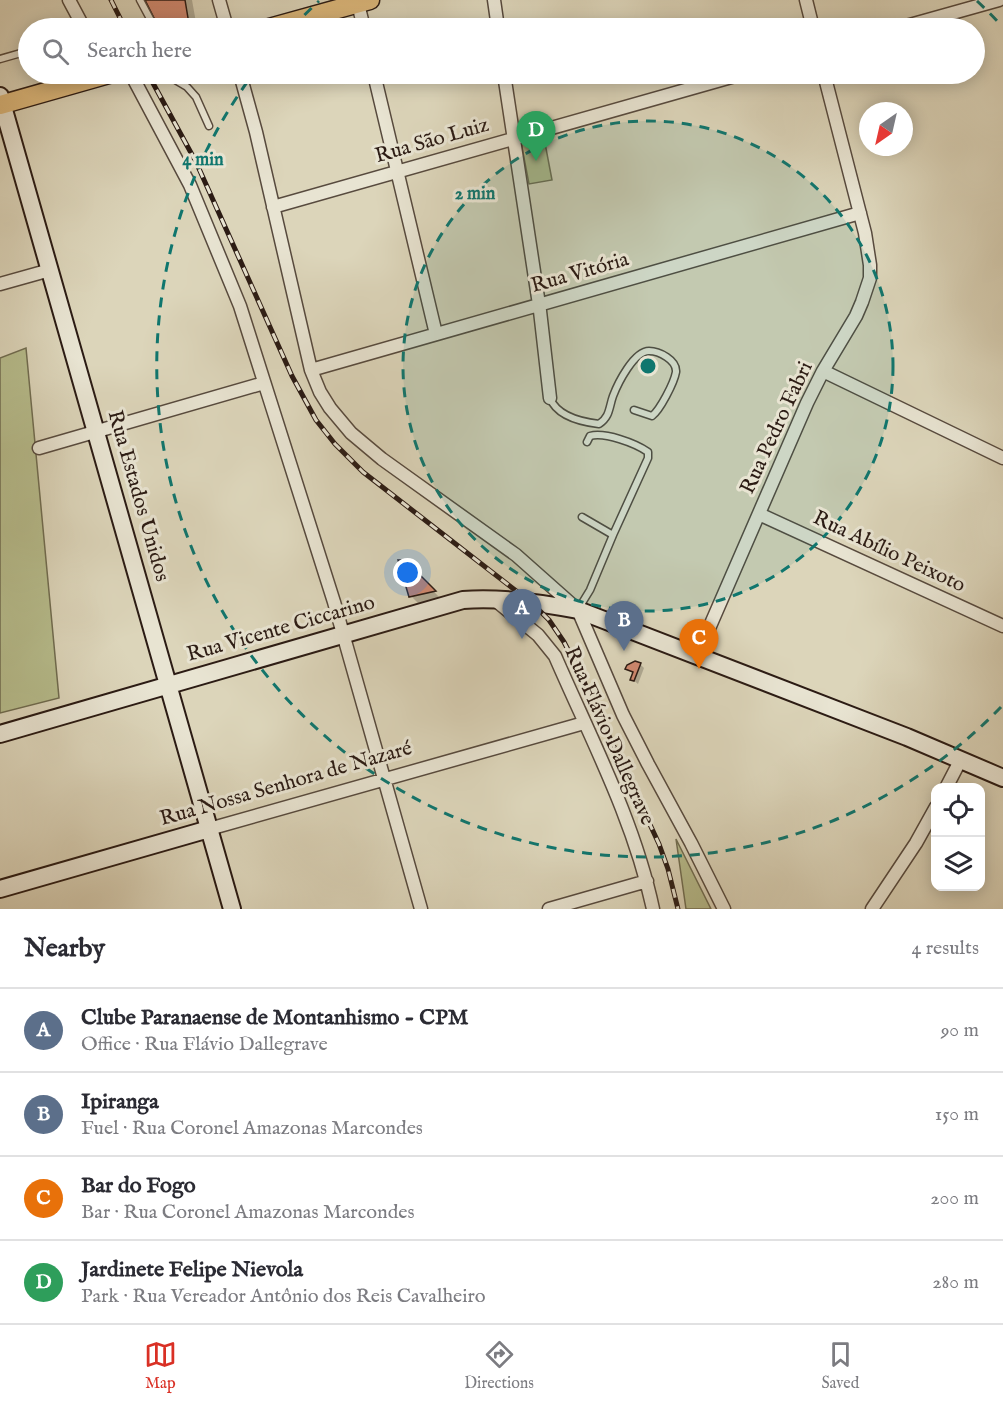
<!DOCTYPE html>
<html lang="en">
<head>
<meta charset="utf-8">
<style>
  body { margin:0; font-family:"IM FELL English",serif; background:#f7f7f7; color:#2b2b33 }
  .controls { position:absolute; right:18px; bottom:18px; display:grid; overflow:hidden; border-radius:12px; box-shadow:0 3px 15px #0003 }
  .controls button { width:54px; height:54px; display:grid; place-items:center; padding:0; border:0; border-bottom:2px solid #e1e1e2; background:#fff; color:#2b2b33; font:30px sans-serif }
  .compass { position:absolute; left:859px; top:102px; width:54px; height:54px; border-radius:50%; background:#fff; box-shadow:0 3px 15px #0003; rotate:214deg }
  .you { position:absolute; left:408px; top:573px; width:21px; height:21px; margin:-15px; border:4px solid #fff; border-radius:50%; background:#1a73e8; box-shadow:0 0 0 9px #1a73e833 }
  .badge { display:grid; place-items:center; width:39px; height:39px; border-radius:50%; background:#d93025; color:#fff; font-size:20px; font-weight:700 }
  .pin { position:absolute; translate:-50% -50px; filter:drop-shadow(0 2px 3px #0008) }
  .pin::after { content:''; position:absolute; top:32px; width:21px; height:18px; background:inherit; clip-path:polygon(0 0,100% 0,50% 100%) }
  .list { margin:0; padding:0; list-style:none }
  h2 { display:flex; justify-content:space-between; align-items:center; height:78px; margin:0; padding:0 24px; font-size:26px }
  h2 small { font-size:20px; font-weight:400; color:#7c7c81 }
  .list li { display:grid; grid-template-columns:39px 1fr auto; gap:18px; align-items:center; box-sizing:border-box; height:84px; padding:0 24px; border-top:2px solid #e1e1e2 }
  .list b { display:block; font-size:22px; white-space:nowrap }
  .list p { margin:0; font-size:20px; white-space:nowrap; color:#7c7c81 }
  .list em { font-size:20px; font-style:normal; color:#7c7c81 }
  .icon { flex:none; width:33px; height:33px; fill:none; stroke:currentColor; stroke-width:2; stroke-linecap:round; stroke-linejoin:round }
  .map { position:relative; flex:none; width:1003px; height:909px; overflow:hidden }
  .search { position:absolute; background:#fff; box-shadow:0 3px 15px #0003; left:18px; right:18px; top:18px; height:66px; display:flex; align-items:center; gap:15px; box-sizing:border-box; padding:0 21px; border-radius:33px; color:#7c7c81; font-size:22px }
  .sheet { height:414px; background:#fff }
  nav { display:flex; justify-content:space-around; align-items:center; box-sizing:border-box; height:84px; border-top:2px solid #e1e1e2; background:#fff; font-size:16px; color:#7c7c81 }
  nav a { display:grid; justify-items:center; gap:3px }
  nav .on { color:#d93025 }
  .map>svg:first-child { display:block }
  .green { fill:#b6bc8c; stroke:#706c50; stroke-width:1.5 }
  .shadow { fill:#0003 }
  .building { fill:#d08970; stroke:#2b1b14; stroke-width:1.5 }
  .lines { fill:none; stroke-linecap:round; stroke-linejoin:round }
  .lane-casing { stroke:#574a3e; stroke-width:9 }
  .street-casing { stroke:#574a3e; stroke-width:15 }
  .secondary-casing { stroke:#2b1b14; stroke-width:20 }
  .primary-casing { stroke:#2b1b14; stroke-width:21 }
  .lane { stroke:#e8e4d2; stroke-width:6 }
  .street { stroke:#e8e4d2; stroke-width:12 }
  .secondary { stroke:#e8e4d2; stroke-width:16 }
  .primary { stroke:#deba7d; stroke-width:18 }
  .rail-casing { stroke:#2b1b14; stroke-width:5 }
  .rail { stroke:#e8e4d2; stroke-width:3; stroke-dasharray:9; stroke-linecap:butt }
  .ring { fill:none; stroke:#0f766e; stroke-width:3; stroke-dasharray:10 8 }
  .labels { text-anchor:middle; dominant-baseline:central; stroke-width:6; stroke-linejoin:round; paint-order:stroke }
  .street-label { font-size:21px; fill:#2b1b14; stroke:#e8e4d2 }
  .centre { fill:#0f766e; stroke:#e8e4d2; stroke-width:3 }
  .ring-label { font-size:18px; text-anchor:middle; font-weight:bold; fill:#0f766e; stroke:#e8e4d2; stroke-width:6; stroke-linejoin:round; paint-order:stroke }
</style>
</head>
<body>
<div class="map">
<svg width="1003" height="909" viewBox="0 0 1003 909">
  <rect width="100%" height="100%" fill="#dcd5ba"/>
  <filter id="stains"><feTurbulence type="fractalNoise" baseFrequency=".00333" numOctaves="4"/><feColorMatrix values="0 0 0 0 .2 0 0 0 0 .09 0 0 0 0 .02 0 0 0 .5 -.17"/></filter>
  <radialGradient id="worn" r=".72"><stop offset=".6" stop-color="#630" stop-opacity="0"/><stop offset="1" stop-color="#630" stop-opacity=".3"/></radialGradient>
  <path class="green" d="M 544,138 L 552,180 L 529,184 L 521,142 Z
    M 26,348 L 59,698 L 0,713 L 0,358 Z
    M 676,839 L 711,909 L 686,909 Z"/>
  <path class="shadow" d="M 147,0 L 192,0 L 197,28 L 161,28 Z
    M 404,561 L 440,598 L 418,603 L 411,596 Z
    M 640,664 L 644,668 L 638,684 L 632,679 L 634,674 L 627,669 Z"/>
  <path class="building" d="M 145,0 L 185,0 L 189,24 L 159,28 Z
    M 398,560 L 405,560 L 436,591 L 409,597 Z
    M 635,661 L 641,663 L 634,681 L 630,680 L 633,672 L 625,669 L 627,665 Z"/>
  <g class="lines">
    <g class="lane-casing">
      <path id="lane" d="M 140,0 L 155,28
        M 0,59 L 28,51
        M 165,74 L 187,87 L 196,97 L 209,126
        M 550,398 C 557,416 582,422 599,424 C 610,417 609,407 613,396 C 618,383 634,351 649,351 C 659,351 677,360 676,372 C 674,383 660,410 652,416 L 634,410
        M 587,442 L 590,436 C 605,432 635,443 648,452 L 648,458 L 613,535
        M 579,608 L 590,590 L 613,535 L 582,517"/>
    </g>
    <g class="street-casing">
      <path id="street" d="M 69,0 L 84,28
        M 219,0 L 227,28
        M 357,0 L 364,28
        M 494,0 L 498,28
        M 806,0 L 813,28
        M 899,28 L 999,0
        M 131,74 L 190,185 L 240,306 L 334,602 L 421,909
        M 240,74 L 256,132 L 311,370 L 320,392 L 330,408 L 351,433 L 382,459 L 516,555 L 578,610 L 623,715 L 648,764 L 691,843 L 724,909
        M 374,74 L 436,334
        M 504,74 L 540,311 L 550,398
        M 273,207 L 742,74
        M 0,284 L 50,270
        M 311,370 L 860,213
        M 823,371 L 1003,458
        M 39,448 L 264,383
        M 759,514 L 1003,626
        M 495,600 L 538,635 L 555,656 C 591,739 634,820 653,909
        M 697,656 L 807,403 L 823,371 L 856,316 L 862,302 L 870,278 L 870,265 L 865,233 L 824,74
        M 946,788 L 961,759
        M 209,829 L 584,723
        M 549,909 L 647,881
        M 872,909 L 916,843 L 936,807"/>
    </g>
    <g class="secondary-casing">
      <path id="secondary" d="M 0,96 L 232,909
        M 0,734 L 463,600 C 499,597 542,603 578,610 L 907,737 L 1003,778
        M 0,889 L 209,829"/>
    </g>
    <g class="primary-casing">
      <path id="primary" d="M 269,28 L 370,0
        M 0,105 L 109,74"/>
    </g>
    <use href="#lane" class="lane"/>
    <use href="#street" class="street"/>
    <use href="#secondary" class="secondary"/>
    <use href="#primary" class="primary"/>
    <g class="rail-casing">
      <path id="rail" d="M 111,0 L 125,28
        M 148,74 L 196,162 L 292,376 L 316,420 L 335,444 L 363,472 L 533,604 L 549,620 L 564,642 L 580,673 L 659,844 L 668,869 L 678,909"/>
    </g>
    <use href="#rail" class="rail"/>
  </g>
  <circle cx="648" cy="366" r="245" fill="#0f766e" fill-opacity=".12"/>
  <g class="ring">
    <circle cx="648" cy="366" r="245"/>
    <path d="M1001 707A491 491 0 0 1 253 74M292 28A491 491 0 0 1 319 1M977 1A491 491 0 0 1 1001 25"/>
  </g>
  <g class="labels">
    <g class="street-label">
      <text transform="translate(432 141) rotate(-16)">Rua São Luiz</text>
      <text transform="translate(580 273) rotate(-16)">Rua Vitória</text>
      <text transform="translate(777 428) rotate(-65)">Rua Pedro Fabri</text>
      <text transform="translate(138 496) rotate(74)">Rua Estados Unidos</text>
      <text transform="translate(889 552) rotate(25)">Rua Abílio Peixoto</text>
      <text transform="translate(281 629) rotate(-16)">Rua Vicente Ciccarino</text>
      <text transform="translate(609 736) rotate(66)">Rua Flávio Dallegrave</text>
      <text transform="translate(286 784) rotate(-16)">Rua Nossa Senhora de Nazaré</text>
    </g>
  </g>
  <circle cx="648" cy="366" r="9" class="centre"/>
  <g class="ring-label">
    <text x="203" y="165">4 min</text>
    <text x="475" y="199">2 min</text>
  </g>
  <rect width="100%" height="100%" filter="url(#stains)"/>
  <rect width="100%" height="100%" fill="url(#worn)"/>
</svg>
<div class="controls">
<button><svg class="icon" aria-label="locate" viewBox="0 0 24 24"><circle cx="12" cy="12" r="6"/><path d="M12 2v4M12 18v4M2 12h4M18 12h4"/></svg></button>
<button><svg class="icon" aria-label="layers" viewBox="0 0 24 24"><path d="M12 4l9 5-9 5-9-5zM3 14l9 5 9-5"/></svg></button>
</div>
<svg class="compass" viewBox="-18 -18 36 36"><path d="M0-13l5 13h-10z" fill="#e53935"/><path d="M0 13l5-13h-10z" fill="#7c7c81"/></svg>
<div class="you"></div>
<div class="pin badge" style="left:522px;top:639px;background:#5c6f8a">A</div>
<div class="pin badge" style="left:624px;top:651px;background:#5c6f8a">B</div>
<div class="pin badge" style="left:699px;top:669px;background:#e8710a">C</div>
<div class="pin badge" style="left:536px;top:161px;background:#2e9e5b">D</div>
<div class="search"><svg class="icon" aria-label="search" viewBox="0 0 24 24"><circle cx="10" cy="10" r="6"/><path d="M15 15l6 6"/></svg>Search here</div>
</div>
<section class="sheet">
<h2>Nearby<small>4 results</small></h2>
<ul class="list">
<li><span class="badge" style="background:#5c6f8a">A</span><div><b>Clube Paranaense de Montanhismo - CPM</b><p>Office · Rua Flávio Dallegrave</p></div><em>90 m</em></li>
<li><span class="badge" style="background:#5c6f8a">B</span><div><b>Ipiranga</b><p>Fuel · Rua Coronel Amazonas Marcondes</p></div><em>150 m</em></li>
<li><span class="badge" style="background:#e8710a">C</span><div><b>Bar do Fogo</b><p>Bar · Rua Coronel Amazonas Marcondes</p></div><em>200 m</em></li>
<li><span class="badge" style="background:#2e9e5b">D</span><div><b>Jardinete Felipe Nievola</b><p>Park · Rua Vereador Antônio dos Reis Cavalheiro</p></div><em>280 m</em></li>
</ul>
</section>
<nav>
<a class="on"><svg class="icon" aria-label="map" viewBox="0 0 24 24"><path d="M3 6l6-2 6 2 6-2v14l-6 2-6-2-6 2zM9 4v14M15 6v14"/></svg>Map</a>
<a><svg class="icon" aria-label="directions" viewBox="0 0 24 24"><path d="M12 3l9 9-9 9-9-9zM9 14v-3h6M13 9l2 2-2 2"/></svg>Directions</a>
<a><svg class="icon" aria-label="saved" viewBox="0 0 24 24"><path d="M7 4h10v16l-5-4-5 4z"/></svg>Saved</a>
</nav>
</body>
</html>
